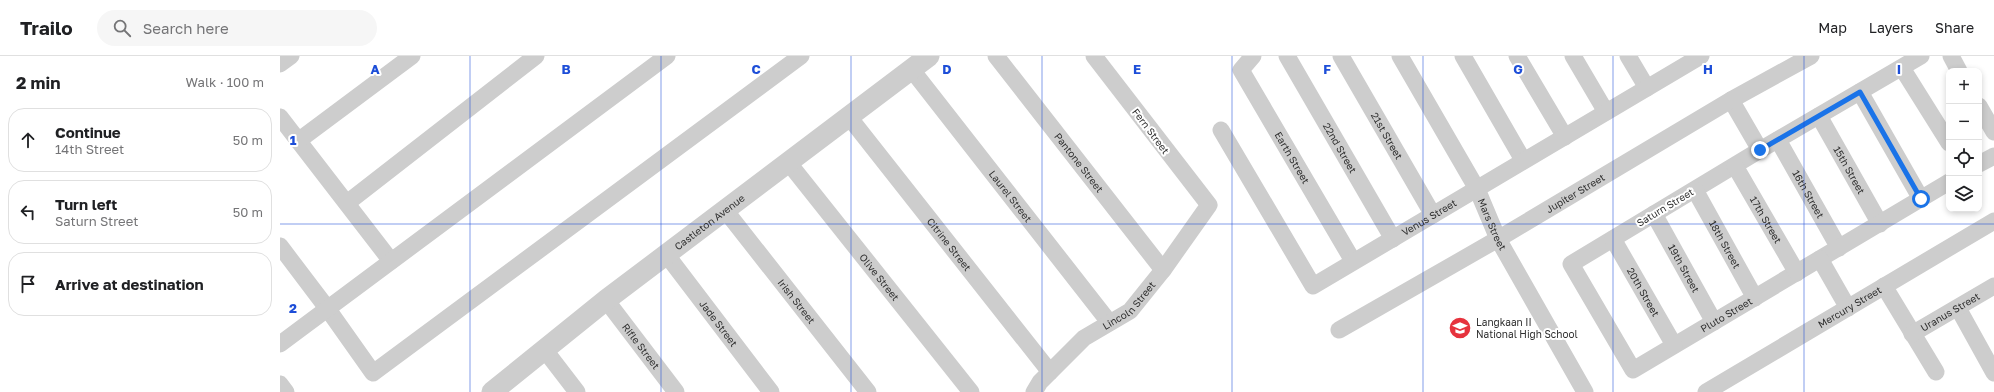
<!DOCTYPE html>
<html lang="en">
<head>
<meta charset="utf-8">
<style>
  body { margin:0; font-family:"Golos Text",sans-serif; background:#f6f6f6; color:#202124 }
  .controls { position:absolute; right:12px; top:12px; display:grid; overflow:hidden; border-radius:8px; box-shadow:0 2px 6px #0003 }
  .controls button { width:36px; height:36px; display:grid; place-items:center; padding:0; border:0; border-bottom:1px solid #e0e0e0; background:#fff; color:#202124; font:20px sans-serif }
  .stop { position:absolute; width:12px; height:12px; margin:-9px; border:3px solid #1a73e8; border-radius:50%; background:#fff }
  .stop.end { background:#1a73e8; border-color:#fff; box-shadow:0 1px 4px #0008 }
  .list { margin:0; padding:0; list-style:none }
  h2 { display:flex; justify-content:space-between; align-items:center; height:52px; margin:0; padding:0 16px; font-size:17px }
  h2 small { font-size:13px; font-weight:400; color:#757577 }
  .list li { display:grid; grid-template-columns:26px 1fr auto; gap:12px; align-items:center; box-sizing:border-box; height:64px; margin:0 8px 8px; padding:0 8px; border:1px solid #e0e0e0; border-radius:16px }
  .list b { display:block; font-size:15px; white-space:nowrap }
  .list p { margin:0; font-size:13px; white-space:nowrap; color:#757577 }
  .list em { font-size:13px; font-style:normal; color:#757577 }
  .icon { flex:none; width:22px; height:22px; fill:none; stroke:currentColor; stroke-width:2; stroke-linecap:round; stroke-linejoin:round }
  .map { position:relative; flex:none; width:1714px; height:336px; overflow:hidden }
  header { display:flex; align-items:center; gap:24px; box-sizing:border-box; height:56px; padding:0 20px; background:#fff; border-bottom:1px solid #e0e0e0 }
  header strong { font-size:19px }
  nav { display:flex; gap:22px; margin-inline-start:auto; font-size:14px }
  .search { width:280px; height:36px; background:#f6f6f6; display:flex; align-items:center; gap:10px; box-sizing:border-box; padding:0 14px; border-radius:22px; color:#757577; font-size:15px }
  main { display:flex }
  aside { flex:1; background:#fff }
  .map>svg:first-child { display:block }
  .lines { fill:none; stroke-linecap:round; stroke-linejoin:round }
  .minor { stroke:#cdcdcd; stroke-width:17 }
  .tertiary { stroke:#cdcdcd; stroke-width:21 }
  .route { stroke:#1a73e8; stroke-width:5 }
  .grid { fill:none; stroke:#1d4ed8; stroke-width:1; stroke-opacity:0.55 }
  .labels { text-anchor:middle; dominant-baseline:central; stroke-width:4; stroke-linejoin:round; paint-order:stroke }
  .street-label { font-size:10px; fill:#303030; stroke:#fff }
  .poi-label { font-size:10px; fill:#303030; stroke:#fff; text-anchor:start }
  .grid-label { font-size:13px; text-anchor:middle; font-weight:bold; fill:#1d4ed8; stroke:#fff; stroke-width:4; stroke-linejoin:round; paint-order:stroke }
</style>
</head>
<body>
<header>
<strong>Trailo</strong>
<div class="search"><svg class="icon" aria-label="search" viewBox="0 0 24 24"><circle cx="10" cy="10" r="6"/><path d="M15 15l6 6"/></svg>Search here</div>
<nav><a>Map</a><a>Layers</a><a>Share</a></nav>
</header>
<main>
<aside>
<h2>2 min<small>Walk · 100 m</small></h2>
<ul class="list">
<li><svg class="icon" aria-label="ahead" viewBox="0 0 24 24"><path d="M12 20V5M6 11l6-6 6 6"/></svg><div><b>Continue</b><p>14th Street</p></div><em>50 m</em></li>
<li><svg class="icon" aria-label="left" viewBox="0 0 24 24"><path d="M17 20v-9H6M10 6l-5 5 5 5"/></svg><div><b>Turn left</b><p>Saturn Street</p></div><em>50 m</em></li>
<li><svg class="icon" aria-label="arrive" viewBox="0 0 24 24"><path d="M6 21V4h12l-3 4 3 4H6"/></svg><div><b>Arrive at destination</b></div></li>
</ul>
</aside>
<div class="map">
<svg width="1714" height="336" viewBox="0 0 1714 336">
  <rect width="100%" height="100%" fill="#fff"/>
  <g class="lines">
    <g class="minor">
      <path id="s1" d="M 716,0 L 883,214"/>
      <path id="s2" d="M 973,0 L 961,14 L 1073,205"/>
      <path id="s3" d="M 1007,0 L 1113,183"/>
      <path id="s4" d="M 1061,0 L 1153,159"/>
      <path id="s5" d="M 1120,0 L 1197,133 L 1218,183 L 1305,336"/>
      <path d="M 1183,0 L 1243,104"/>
      <path d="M 1237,0 L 1285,81"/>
      <path d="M 1293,0 L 1326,56"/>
      <path d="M 1348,0 L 1367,32"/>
      <path d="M 1671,0 L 1679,15"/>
      <path d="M 0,8 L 11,0"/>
      <path d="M 1622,12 L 1669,87"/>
      <path id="s6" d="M 632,14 L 829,266"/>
      <path d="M 1580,36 L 1641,143"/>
      <path d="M 1451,44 L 1480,94 L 1641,0"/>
      <path d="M 1699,50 L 1714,76"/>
      <path id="s7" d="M 1539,60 L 1600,168"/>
      <path d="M 0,61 L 111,205"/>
      <path id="s8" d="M 569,61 L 770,316"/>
      <path id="s9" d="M 941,74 L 1033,230 L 1421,0"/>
      <path id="s10" d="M 1498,84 L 1559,192"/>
      <path d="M 18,85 L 132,0"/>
      <path id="s11" d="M 1480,94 L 1291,208 L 1353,314 L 1669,126"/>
      <path id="s12" d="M 508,106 L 691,336"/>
      <path d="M 1699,108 L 1714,100"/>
      <path id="s13" d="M 1455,110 L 1517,217"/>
      <path id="s14" d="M 1415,134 L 1475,242"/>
      <path d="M 67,147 L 256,0"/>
      <path id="s15" d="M 445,154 L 588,336"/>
      <path id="s16" d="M 1374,158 L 1434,266"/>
      <path id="s17" d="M 1333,183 L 1394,289"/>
      <path d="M 0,190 L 47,252 L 93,317 L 521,0"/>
      <path id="s18" d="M 386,198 L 491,336"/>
      <path d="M 1540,203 L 1568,252"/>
      <path d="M 1604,230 L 1656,316"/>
      <path id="s19" d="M 326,244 L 396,336"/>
      <path d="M 1678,252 L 1714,317"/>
      <path id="s20" d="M 1059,274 L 1218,183 L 1451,44 L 1531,0"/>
      <path id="s21" d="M 1632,278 L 1714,230"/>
      <path d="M 0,288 L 387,0"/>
      <path d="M 264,293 L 297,336"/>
      <path d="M 0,328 L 6,336"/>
      <path id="s22" d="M 754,336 L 760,326 L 804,282 L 850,255 L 883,214 L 929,149 L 814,0"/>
      <path id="s23" d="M 1426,336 L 1714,165"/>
    </g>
    <path class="tertiary" id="s24" d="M 212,336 L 326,244 L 649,0"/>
  </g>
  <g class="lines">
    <path class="route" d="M 1480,94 L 1580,36 L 1641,143"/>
  </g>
  <path class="grid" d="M 190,0 L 190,336M 381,0 L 381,336M 571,0 L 571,336M 762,0 L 762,336M 952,0 L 952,336M 1143,0 L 1143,336M 1333,0 L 1333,336M 1524,0 L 1524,336M 0,168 L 1714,168"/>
  <defs>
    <g id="school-disc" transform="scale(1.15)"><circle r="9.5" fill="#e6323d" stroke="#fff"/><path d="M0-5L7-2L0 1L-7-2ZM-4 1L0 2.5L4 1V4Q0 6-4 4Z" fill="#fff"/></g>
  </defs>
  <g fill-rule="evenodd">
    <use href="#school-disc" x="1180" y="272"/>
  </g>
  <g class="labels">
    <g class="street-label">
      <text transform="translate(871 75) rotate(53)">Fern Street</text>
      <text stroke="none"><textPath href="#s4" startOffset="92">21st Street</textPath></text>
      <text stroke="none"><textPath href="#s3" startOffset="106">22nd Street</textPath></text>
      <text stroke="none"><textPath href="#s2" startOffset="120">Earth Street</textPath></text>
      <text stroke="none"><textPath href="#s1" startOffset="135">Pantone Street</textPath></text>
      <text stroke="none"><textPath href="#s7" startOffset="62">15th Street</textPath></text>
      <text stroke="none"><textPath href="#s20" startOffset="273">Jupiter Street</textPath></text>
      <text stroke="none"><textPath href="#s10" startOffset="62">16th Street</textPath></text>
      <text stroke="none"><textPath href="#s6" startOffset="160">Laurel Street</textPath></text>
      <text transform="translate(1385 151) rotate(-31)">Saturn Street</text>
      <text stroke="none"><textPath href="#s9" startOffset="316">Venus Street</textPath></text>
      <text stroke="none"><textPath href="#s13" startOffset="62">17th Street</textPath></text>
      <text stroke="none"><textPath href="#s24" startOffset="276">Castleton Avenue</textPath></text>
      <text stroke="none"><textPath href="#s5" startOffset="192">Mars Street</textPath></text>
      <text stroke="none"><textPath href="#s14" startOffset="62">18th Street</textPath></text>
      <text stroke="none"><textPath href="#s8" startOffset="162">Citrine Street</textPath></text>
      <text stroke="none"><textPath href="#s16" startOffset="62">19th Street</textPath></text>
      <text stroke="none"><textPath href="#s12" startOffset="147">Olive Street</textPath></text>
      <text stroke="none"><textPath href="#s17" startOffset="61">20th Street</textPath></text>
      <text stroke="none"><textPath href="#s15" startOffset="116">Irish Street</textPath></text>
      <text stroke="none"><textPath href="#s22" startOffset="130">Lincoln Street</textPath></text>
      <text stroke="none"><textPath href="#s23" startOffset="167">Mercury Street</textPath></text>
      <text stroke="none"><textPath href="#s21" startOffset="44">Uranus Street</textPath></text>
      <text stroke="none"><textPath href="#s11" startOffset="452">Pluto Street</textPath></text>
      <text stroke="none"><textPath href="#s18" startOffset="87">Jade Street</textPath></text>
      <text stroke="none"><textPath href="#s19" startOffset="58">Rifle Street</textPath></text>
    </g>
    <g class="poi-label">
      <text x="1196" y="266">Langkaan II<tspan x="1196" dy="12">National High School</tspan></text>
    </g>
  </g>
  <g class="grid-label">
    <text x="95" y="18">A</text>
    <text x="286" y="18">B</text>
    <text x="476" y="18">C</text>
    <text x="667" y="18">D</text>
    <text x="857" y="18">E</text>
    <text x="1047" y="18">F</text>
    <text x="1238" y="18">G</text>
    <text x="1428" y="18">H</text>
    <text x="1619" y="18">I</text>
    <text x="13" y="89">1</text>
    <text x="13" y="257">2</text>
  </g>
</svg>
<div class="controls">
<button>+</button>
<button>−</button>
<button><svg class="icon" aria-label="locate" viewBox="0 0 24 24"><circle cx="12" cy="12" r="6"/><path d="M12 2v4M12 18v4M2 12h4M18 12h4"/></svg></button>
<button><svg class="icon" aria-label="layers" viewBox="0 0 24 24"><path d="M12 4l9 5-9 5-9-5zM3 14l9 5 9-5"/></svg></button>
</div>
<div class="stop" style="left:1641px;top:143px"></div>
<div class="stop end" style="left:1480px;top:94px"></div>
</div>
</main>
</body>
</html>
